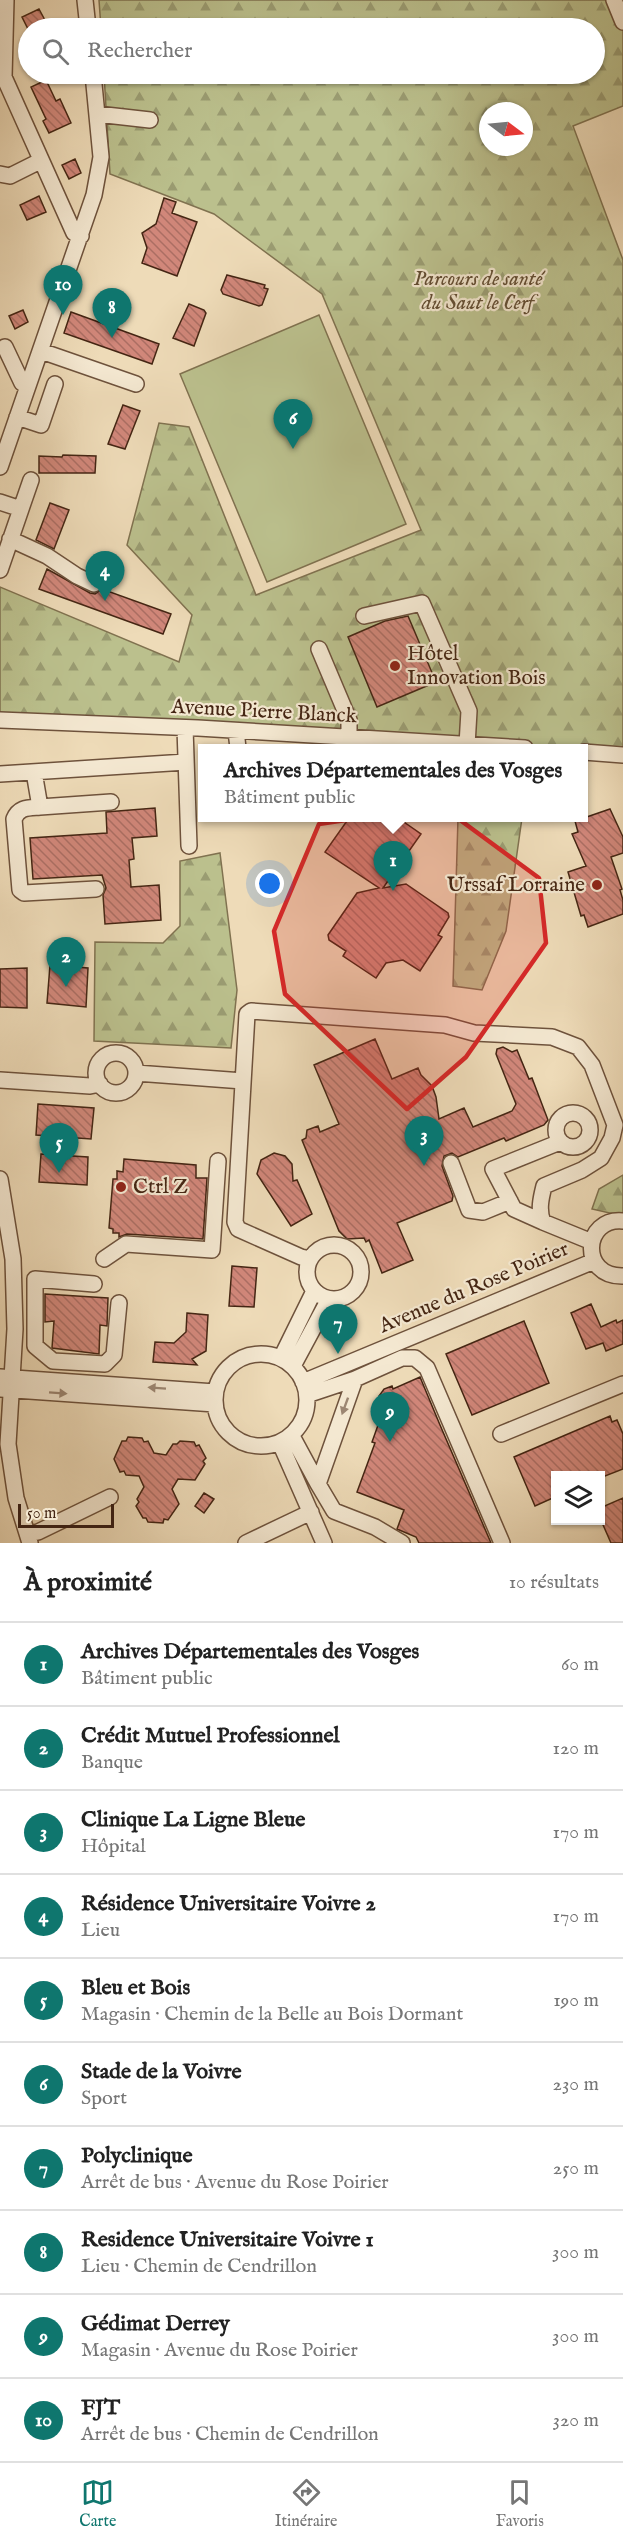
<!DOCTYPE html>
<html lang="fr">
<head>
<meta charset="utf-8">
<style>
  body { margin:0; font-family:"IM FELL English",serif; background:#f6f6f6; color:#222 }
  .controls { position:absolute; right:18px; bottom:18px; display:grid; overflow:hidden; border-radius:0px; box-shadow:0 2px 4px #0004 }
  .controls button { width:54px; height:54px; display:grid; place-items:center; padding:0; border:0; border-bottom:2px solid #e0e0e0; background:#fff; color:#222; font:30px sans-serif }
  .compass { position:absolute; left:479px; top:102px; width:54px; height:54px; border-radius:50%; background:#fff; box-shadow:0 2px 4px #0004; rotate:106deg }
  .scale { position:absolute; left:18px; bottom:15px; width:96px; box-sizing:border-box; padding-left:6px; border:3px solid #442513; border-top:0; font-size:16px; line-height:21px; white-space:nowrap; color:#442513; -webkit-text-stroke:4px #f4e8d1; paint-order:stroke }
  .you { position:absolute; left:270px; top:884px; width:21px; height:21px; margin:-15px; border:4px solid #fff; border-radius:50%; background:#1a73e8; box-shadow:0 0 0 9px #1a73e833 }
  .badge { display:grid; place-items:center; width:39px; height:39px; border-radius:50%; background:#0f766e; color:#fff; font-size:20px; font-weight:700 }
  .pin { position:absolute; translate:-50% -50px; filter:drop-shadow(0 2px 3px #0008) }
  .pin::after { content:''; position:absolute; top:32px; width:21px; height:18px; background:inherit; clip-path:polygon(0 0,100% 0,50% 100%) }
  .popup { position:absolute; left:198px; top:744px; width:390px; height:78px; box-sizing:border-box; display:grid; place-content:center; border-radius:0px; background:#fff; filter:drop-shadow(0 2px 4px #0005); font-size:20px; white-space:nowrap; color:#767676 }
  .popup b { font-size:22px; color:#222 }
  .popup::after { content:''; position:absolute; left:50%; top:100%; margin-left:-12px; border:12px solid transparent; border-top-color:#fff }
  .list { margin:0; padding:0; list-style:none }
  h2 { display:flex; justify-content:space-between; align-items:center; height:78px; margin:0; padding:0 24px; font-size:26px }
  h2 small { font-size:20px; font-weight:400; color:#767676 }
  .list li { display:grid; grid-template-columns:39px 1fr auto; gap:18px; align-items:center; box-sizing:border-box; height:84px; padding:0 24px; border-top:2px solid #e0e0e0 }
  .list b { display:block; font-size:22px; white-space:nowrap }
  .list p { margin:0; font-size:20px; white-space:nowrap; color:#767676 }
  .list em { font-size:20px; font-style:normal; color:#767676 }
  .icon { flex:none; width:33px; height:33px; fill:none; stroke:currentColor; stroke-width:2; stroke-linecap:round; stroke-linejoin:round }
  .map { position:relative; flex:none; width:623px; height:1543px; overflow:hidden }
  .search { position:absolute; background:#fff; box-shadow:0 2px 4px #0004; left:18px; right:18px; top:18px; height:66px; display:flex; align-items:center; gap:15px; box-sizing:border-box; padding:0 21px; border-radius:33px; color:#767676; font-size:22px }
  .sheet { height:918px; background:#fff }
  nav { display:flex; justify-content:space-around; align-items:center; box-sizing:border-box; height:84px; border-top:2px solid #e0e0e0; background:#fff; font-size:16px; color:#767676 }
  nav a { display:grid; justify-items:center; gap:3px }
  nav .on { color:#0f766e }
  .map>svg:first-child { display:block }
  .grass { fill:#bbc08d; stroke:#807250; stroke-width:1.5 }
  .forest { fill:url(#forest-firs); stroke:#807250; stroke-width:1.5; fill-rule:evenodd }
  .building { fill:url(#building-back-hatch); stroke:#442513; stroke-width:1.5 }
  .lines { fill:none; stroke-linecap:round; stroke-linejoin:round }
  .minor-casing { stroke:#6e523c; stroke-width:18 }
  .minor { stroke:#f4e8d1; stroke-width:15 }
  .oneway { fill:#9c8672 }
  .marked { fill:#d62828; fill-opacity:0.2; stroke:#d62828; stroke-width:4.5; stroke-linejoin:round }
  .poi-dot { fill:#8f2418; stroke:#f4e8d1; stroke-width:2 }
  .labels { text-anchor:middle; dominant-baseline:central; stroke-width:4.5; stroke-linejoin:round; paint-order:stroke }
  .park-label { font-size:21px; font-style:italic; fill:#624c32; stroke:#f4e8d1 }
  .poi-label { font-size:21px; fill:#442513; stroke:#f4e8d1; text-anchor:start }
  .street-label { font-size:21px; fill:#442513; stroke:#f4e8d1 }
</style>
</head>
<body>
<div class="map">
<svg width="623" height="1543" viewBox="0 0 623 1543">
  <defs>
    <pattern id="forest-firs" width="22" height="20" patternUnits="userSpaceOnUse" patternTransform="scale(1.5)"><rect width="22" height="20" fill="#bbc08d"/><path d="M5 1l3.5 6h-7zM16 11l3.5 6h-7z" fill="#9a9c72"/></pattern>
    <pattern id="building-back-hatch" width="6" height="6" patternUnits="userSpaceOnUse" patternTransform="scale(1.5)"><rect width="6" height="6" fill="#d1877a"/><path d="M-1 5l2 2M0 0l6 6M5-1l2 2" fill="none" stroke="#ab6e63"/></pattern>
  </defs>
  <rect width="100%" height="100%" fill="#eedbb8"/>
  <filter id="stains"><feTurbulence type="fractalNoise" baseFrequency=".00333" numOctaves="4"/><feColorMatrix values="0 0 0 0 .2 0 0 0 0 .09 0 0 0 0 .02 0 0 0 .5 -.17"/></filter>
  <radialGradient id="worn" r=".72"><stop offset=".6" stop-color="#630" stop-opacity="0"/><stop offset="1" stop-color="#630" stop-opacity=".3"/></radialGradient>
  <path class="grass" d="M 319,315 L 406,524 L 267,582 L 180,374 Z"/>
  <path class="forest" d="M 99,0 L 613,0 L 623,28 L 623,106 L 573,126 L 623,260 L 623,752 L 584,748 L 414,748 L 0,716 L 0,587 L 179,662 L 192,615 L 127,545 L 159,423 L 189,427 L 256,595 L 421,530 L 322,294 L 214,214 L 110,174 L 104,74 L 594,74 L 594,28 L 101,28 ZM 488,111 L 524,111 L 524,147 L 488,147 Z
    M 458,818 L 522,818 L 506,931 L 482,990 L 453,986 Z
    M 220,853 L 237,990 L 231,1048 L 94,1041 L 95,942 L 163,943 L 180,926 L 180,861 Z
    M 623,1175 L 623,1216 L 592,1209 L 599,1189 Z"/>
  <path class="building" d="M 39,9 L 46,22 L 28,29 L 22,17 Z
    M 46,80 L 56,101 L 60,99 L 71,123 L 49,133 L 43,121 L 46,119 L 31,87 Z
    M 75,159 L 81,173 L 69,179 L 62,165 Z
    M 39,196 L 46,212 L 27,220 L 20,205 Z
    M 164,198 L 176,202 L 172,213 L 197,222 L 177,276 L 142,263 L 147,248 L 142,233 L 156,224 Z
    M 227,275 L 265,285 L 264,288 L 268,289 L 262,305 L 259,306 L 223,294 L 221,290 Z
    M 189,304 L 204,310 L 206,313 L 194,346 L 173,338 Z
    M 23,310 L 28,322 L 15,329 L 9,316 Z
    M 71,312 L 159,344 L 152,364 L 64,333 Z
    M 123,405 L 140,411 L 125,449 L 108,444 Z
    M 63,455 L 96,456 L 95,473 L 39,473 L 39,456 L 62,457 Z
    M 50,503 L 69,510 L 54,549 L 36,540 Z
    M 47,569 L 90,593 L 95,594 L 102,589 L 171,614 L 163,634 L 39,589 Z
    M 408,616 L 436,682 L 377,707 L 348,637 L 385,621 Z
    M 155,808 L 157,836 L 132,838 L 134,859 L 129,860 L 131,887 L 159,885 L 161,920 L 105,924 L 103,895 L 106,888 L 102,875 L 33,879 L 30,838 L 107,833 L 106,812 Z
    M 610,809 L 623,837 L 623,853 L 611,857 L 622,889 L 620,890 L 623,900 L 623,914 L 588,927 L 584,915 L 581,916 L 568,872 L 586,866 L 572,834 L 578,832 L 575,821 Z
    M 349,818 L 398,818 L 421,834 L 383,888 L 406,884 L 448,913 L 449,917 L 438,935 L 442,937 L 420,971 L 403,960 L 386,963 L 376,978 L 343,956 L 346,951 L 329,940 L 328,935 L 357,893 L 379,888 L 325,852 Z
    M 50,965 L 88,968 L 86,1007 L 47,1003 Z
    M 27,968 L 27,1008 L 0,1007 L 0,969 Z
    M 375,1039 L 392,1079 L 418,1068 L 421,1075 L 432,1086 L 436,1097 L 439,1119 L 464,1108 L 473,1127 L 512,1111 L 516,1104 L 496,1054 L 497,1049 L 503,1047 L 512,1052 L 517,1050 L 529,1079 L 532,1078 L 548,1120 L 544,1125 L 506,1141 L 504,1138 L 458,1157 L 452,1153 L 444,1156 L 442,1166 L 453,1196 L 452,1201 L 397,1223 L 413,1260 L 382,1273 L 369,1240 L 366,1242 L 364,1238 L 347,1239 L 339,1231 L 302,1140 L 306,1138 L 307,1130 L 318,1126 L 320,1132 L 339,1124 L 314,1065 Z
    M 38,1104 L 94,1108 L 91,1139 L 36,1135 Z
    M 274,1153 L 285,1156 L 292,1164 L 293,1181 L 297,1180 L 312,1214 L 291,1226 L 257,1174 L 261,1160 Z
    M 41,1154 L 88,1157 L 87,1185 L 39,1182 Z
    M 124,1159 L 196,1165 L 196,1178 L 207,1178 L 203,1239 L 127,1234 L 119,1237 L 119,1233 L 113,1233 L 113,1229 L 109,1228 L 113,1179 L 117,1179 L 117,1171 L 123,1172 Z
    M 232,1266 L 257,1268 L 254,1307 L 229,1306 Z
    M 45,1294 L 108,1298 L 107,1326 L 100,1325 L 99,1354 L 52,1348 L 54,1321 L 45,1322 Z
    M 591,1304 L 601,1327 L 616,1320 L 617,1323 L 623,1320 L 623,1344 L 606,1351 L 603,1343 L 586,1349 L 571,1313 Z
    M 187,1313 L 208,1315 L 206,1351 L 192,1359 L 197,1365 L 153,1362 L 155,1342 L 174,1343 L 186,1332 Z
    M 524,1321 L 549,1383 L 472,1415 L 446,1354 Z
    M 420,1377 L 440,1425 L 491,1543 L 419,1543 L 416,1537 L 397,1529 L 404,1510 L 357,1492 L 375,1443 L 372,1442 L 382,1414 L 378,1400 L 379,1396 L 384,1389 L 392,1386 L 393,1389 Z
    M 610,1416 L 612,1422 L 617,1420 L 623,1434 L 623,1469 L 600,1478 L 600,1476 L 555,1476 L 555,1497 L 535,1506 L 514,1457 Z
    M 128,1437 L 142,1438 L 144,1442 L 148,1441 L 154,1453 L 166,1455 L 173,1444 L 177,1444 L 180,1441 L 194,1442 L 196,1446 L 199,1445 L 206,1458 L 203,1461 L 205,1464 L 195,1480 L 178,1479 L 172,1489 L 179,1504 L 168,1520 L 164,1519 L 163,1523 L 148,1522 L 146,1518 L 143,1518 L 136,1506 L 139,1502 L 137,1499 L 144,1487 L 139,1476 L 126,1475 L 124,1471 L 120,1472 L 114,1459 L 122,1441 L 126,1441 Z
    M 204,1493 L 214,1499 L 204,1513 L 195,1506 Z
    M 623,1498 L 623,1543 L 611,1543 L 600,1518 L 600,1508 Z"/>
  <g class="lines">
    <g class="minor-casing">
      <path id="minor" d="M 85,0 L 88,28
        M 614,0 L 623,22
        M 4,77 L 6,0
        M 0,79 L 4,77 L 74,233 L 81,236
        M 97,114 L 150,120
        M 0,174 L 10,176 L 40,161
        M 5,347 L 22,383 L 28,386
        M 41,351 L 136,384
        M 17,417 L 41,425 L 55,384
        M 0,467 L 94,195 L 101,157 L 93,74
        M 0,502 L 21,509 L 0,570
        M 21,509 L 31,480
        M 10,539 L 47,556 L 77,576 L 94,584
        M 364,616 L 422,603 L 469,711 L 467,745
        M 319,649 L 349,720 L 349,739
        M 0,720 L 198,728 L 525,748
        M 185,728 L 189,846
        M 236,731 L 238,748
        M 584,752 L 623,755
        M 34,772 L 40,807 L 111,802
        M 0,774 L 186,762
        M 40,807 C 28,808 19,807 14,819 L 20,890 L 24,893 L 96,889
        M96 1073a20 20 0 1 1 40 0a20 20 0 1 1-40 0Z
        M 136,1073 L 243,1081
        M 0,1080 L 90,1086 L 100,1084
        M556 1130a17 17 0 1 1 34 0a17 17 0 1 1-34 0Z
        M 451,1163 L 469,1210 L 483,1212 L 510,1201
        M 0,1179 L 13,1259 L 15,1329 L 8,1444 L 16,1498 L 30,1543
        M 623,1221 C 583,1217 579,1277 623,1276
        M 543,1222 L 514,1209 L 493,1169 L 560,1142
        M307 1272a27 27 0 1 1 54 0a27 27 0 1 1-54 0Z
        M 104,1259 L 126,1244 L 212,1250 L 218,1161
        M 310,1259 L 301,1257 L 238,1229 L 235,1222 L 247,1014 L 251,1011 L 445,1025 L 474,1033 L 552,1037 L 578,1047 L 592,1065 L 615,1125 L 612,1138 L 601,1158 L 582,1170 L 544,1186 C 541,1198 538,1210 543,1222 L 592,1242
        M 94,1284 L 35,1279 L 35,1346 L 53,1361 L 105,1364 L 114,1355 L 119,1303
        M215 1400a46 46 0 1 1 92 0a46 46 0 1 1-92 0Z
        M 281,1358 L 314,1291
        M 293,1366 L 329,1299
        M 0,1377 L 215,1392
        M 355,1379 L 402,1358 L 415,1358 L 427,1368 L 502,1543
        M 303,1382 L 594,1261
        M 0,1389 L 215,1404
        M 501,1434 L 623,1384
        M 292,1436 L 318,1484 L 355,1379 L 307,1395
        M 280,1443 L 324,1543
        M 318,1484 L 334,1511 L 375,1527 L 402,1543
        M 28,1534 L 38,1532 L 110,1497
        M 246,1543 L 311,1512"/>
    </g>
    <use href="#minor" class="minor"/>
  </g>
  <defs><path id="oneway-solid" d="M-6-.8H1V-3.2L6.5 0L1 3.2V.8H-6Z" transform="scale(1.5)"/></defs>
  <g class="oneway">
    <use href="#oneway-solid" transform="translate(157 1388) rotate(-176)"/>
    <use href="#oneway-solid" transform="translate(58 1393) rotate(4)"/>
    <use href="#oneway-solid" transform="translate(345 1406) rotate(110)"/>
  </g>
  <path class="marked" d="M 441,806 L 539,878 L 546,943 L 466,1057 L 407,1109 L 285,994 L 274,931 L 319,824 Z"/>
  <g class="poi-dot">
    <circle cx="395" cy="666" r="6"/>
    <circle cx="597" cy="885" r="6"/>
    <circle cx="121" cy="1187" r="6"/>
  </g>
  <g class="labels">
    <g class="park-label">
      <text x="478" y="279">Parcours de santé<tspan x="478" dy="24">du Saut le Cerf</tspan></text>
    </g>
    <g class="poi-label">
      <text x="407" y="654">Hôtel<tspan x="407" dy="24">Innovation Bois</tspan></text>
      <text x="585" y="885" text-anchor="end">Urssaf Lorraine</text>
      <text x="133" y="1187">Ctrl Z</text>
    </g>
    <g class="street-label">
      <text transform="translate(264 712) rotate(3)">Avenue Pierre Blanck</text>
      <text transform="translate(474 1288) rotate(-23)">Avenue du Rose Poirier</text>
    </g>
  </g>
  <rect width="100%" height="100%" filter="url(#stains)"/>
  <rect width="100%" height="100%" fill="url(#worn)"/>
</svg>
<div class="controls">
<button><svg class="icon" aria-label="layers" viewBox="0 0 24 24"><path d="M12 4l9 5-9 5-9-5zM3 14l9 5 9-5"/></svg></button>
</div>
<svg class="compass" viewBox="-18 -18 36 36"><path d="M0-13l5 13h-10z" fill="#e53935"/><path d="M0 13l5-13h-10z" fill="#767676"/></svg>
<div class="scale">50 m</div>
<div class="you"></div>
<div class="pin badge" style="left:393px;top:891px">1</div>
<div class="popup"><b>Archives Départementales des Vosges</b>Bâtiment public</div>
<div class="pin badge" style="left:66px;top:987px">2</div>
<div class="pin badge" style="left:424px;top:1166px">3</div>
<div class="pin badge" style="left:105px;top:601px">4</div>
<div class="pin badge" style="left:59px;top:1173px">5</div>
<div class="pin badge" style="left:293px;top:449px">6</div>
<div class="pin badge" style="left:338px;top:1354px">7</div>
<div class="pin badge" style="left:112px;top:338px">8</div>
<div class="pin badge" style="left:390px;top:1442px">9</div>
<div class="pin badge" style="left:63px;top:315px">10</div>
<div class="search"><svg class="icon" aria-label="search" viewBox="0 0 24 24"><circle cx="10" cy="10" r="6"/><path d="M15 15l6 6"/></svg>Rechercher</div>
</div>
<section class="sheet">
<h2>À proximité<small>10 résultats</small></h2>
<ul class="list">
<li><span class="badge">1</span><div><b>Archives Départementales des Vosges</b><p>Bâtiment public</p></div><em>60 m</em></li>
<li><span class="badge">2</span><div><b>Crédit Mutuel Professionnel</b><p>Banque</p></div><em>120 m</em></li>
<li><span class="badge">3</span><div><b>Clinique La Ligne Bleue</b><p>Hôpital</p></div><em>170 m</em></li>
<li><span class="badge">4</span><div><b>Résidence Universitaire Voivre 2</b><p>Lieu</p></div><em>170 m</em></li>
<li><span class="badge">5</span><div><b>Bleu et Bois</b><p>Magasin · Chemin de la Belle au Bois Dormant</p></div><em>190 m</em></li>
<li><span class="badge">6</span><div><b>Stade de la Voivre</b><p>Sport</p></div><em>230 m</em></li>
<li><span class="badge">7</span><div><b>Polyclinique</b><p>Arrêt de bus · Avenue du Rose Poirier</p></div><em>250 m</em></li>
<li><span class="badge">8</span><div><b>Residence Universitaire Voivre 1</b><p>Lieu · Chemin de Cendrillon</p></div><em>300 m</em></li>
<li><span class="badge">9</span><div><b>Gédimat Derrey</b><p>Magasin · Avenue du Rose Poirier</p></div><em>300 m</em></li>
<li><span class="badge">10</span><div><b>FJT</b><p>Arrêt de bus · Chemin de Cendrillon</p></div><em>320 m</em></li>
</ul>
</section>
<nav>
<a class="on"><svg class="icon" aria-label="map" viewBox="0 0 24 24"><path d="M3 6l6-2 6 2 6-2v14l-6 2-6-2-6 2zM9 4v14M15 6v14"/></svg>Carte</a>
<a><svg class="icon" aria-label="directions" viewBox="0 0 24 24"><path d="M12 3l9 9-9 9-9-9zM9 14v-3h6M13 9l2 2-2 2"/></svg>Itinéraire</a>
<a><svg class="icon" aria-label="saved" viewBox="0 0 24 24"><path d="M7 4h10v16l-5-4-5 4z"/></svg>Favoris</a>
</nav>
</body>
</html>
